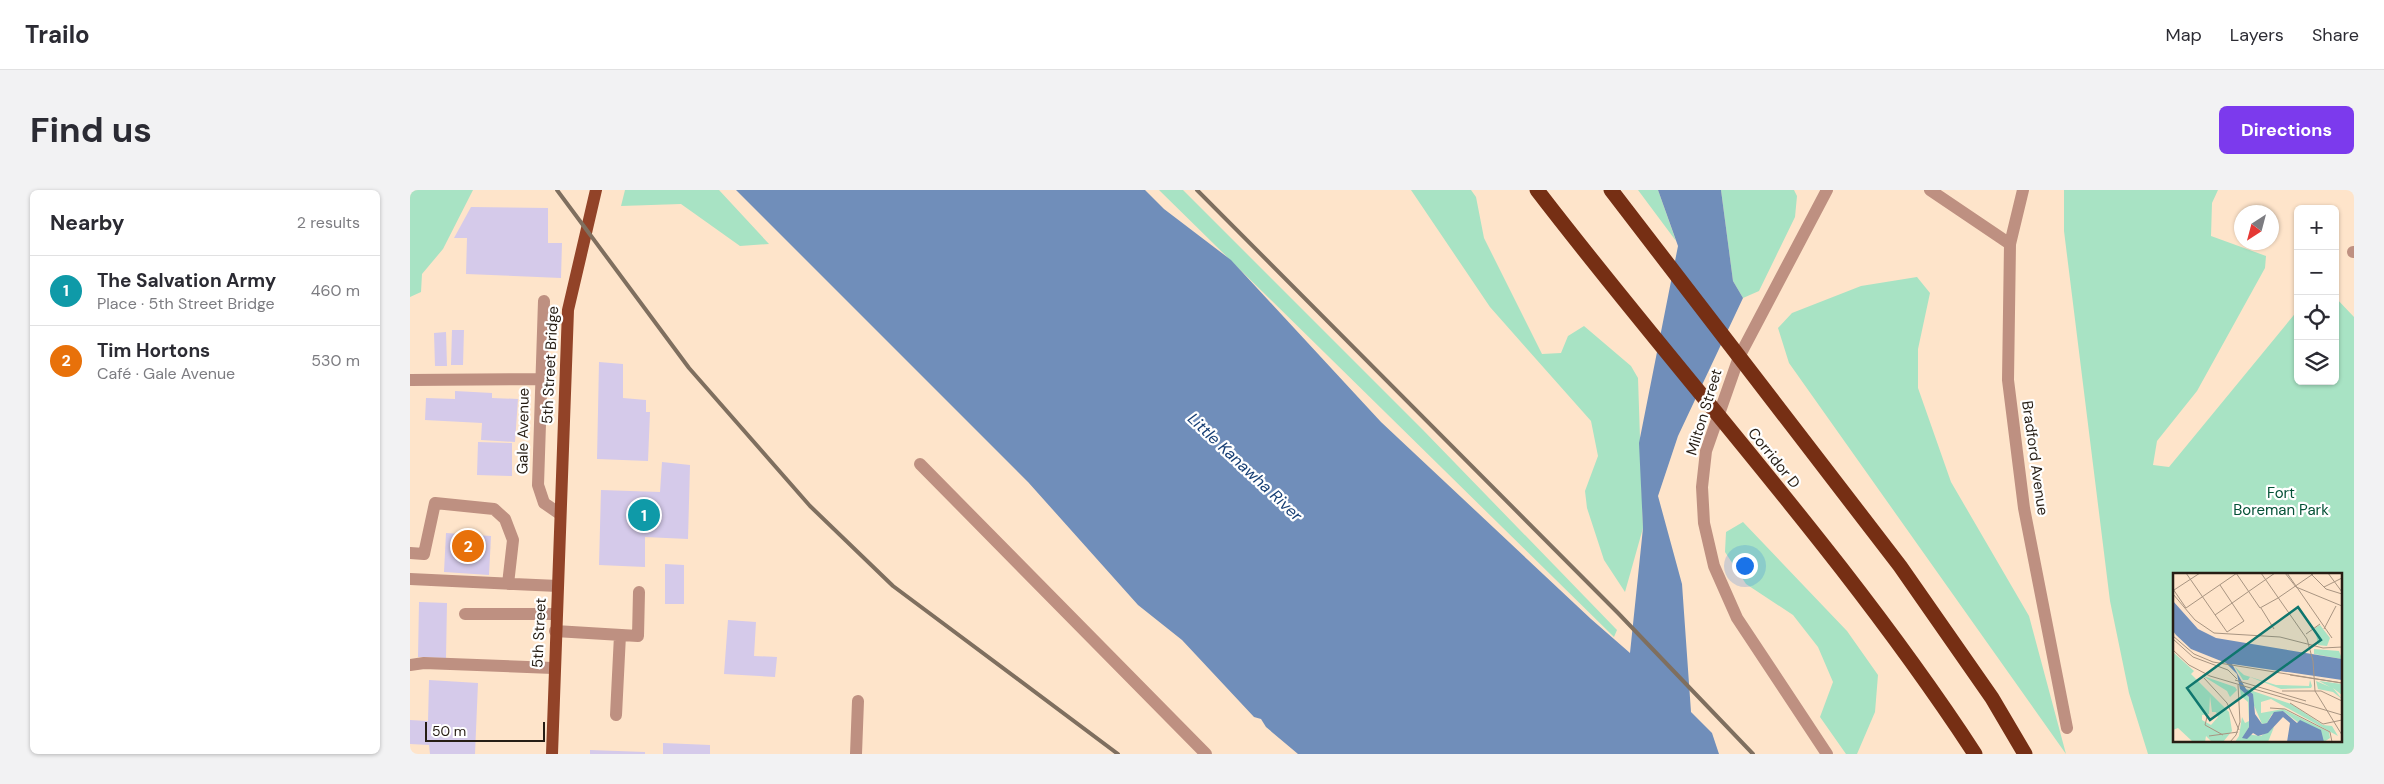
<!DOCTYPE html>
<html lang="en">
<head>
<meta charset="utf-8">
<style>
  body { margin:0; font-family:"DM Sans",sans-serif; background:#f2f2f3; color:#2b2b33 }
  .controls { position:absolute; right:15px; top:15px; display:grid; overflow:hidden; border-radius:8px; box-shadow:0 1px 4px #0004 }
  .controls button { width:45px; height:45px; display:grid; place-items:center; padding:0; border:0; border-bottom:1px solid #e1e1e2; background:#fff; color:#2b2b33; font:25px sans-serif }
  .compass { position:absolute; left:1824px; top:15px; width:45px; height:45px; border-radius:50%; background:#fff; box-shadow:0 1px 4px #0004; rotate:216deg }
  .scale { position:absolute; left:15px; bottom:12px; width:120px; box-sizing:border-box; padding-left:5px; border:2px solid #261d14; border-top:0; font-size:14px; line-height:18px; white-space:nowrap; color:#261d14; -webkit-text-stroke:4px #fff; paint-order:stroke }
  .you { position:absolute; left:1334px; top:375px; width:18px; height:18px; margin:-12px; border:4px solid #fff; border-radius:50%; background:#1a73e8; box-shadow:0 0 0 8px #1a73e833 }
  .badge { display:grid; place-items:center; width:32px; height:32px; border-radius:50%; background:#7c3aed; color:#fff; font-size:16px; font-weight:700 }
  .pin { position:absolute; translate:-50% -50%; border:2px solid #fff; box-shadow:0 1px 5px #0006 }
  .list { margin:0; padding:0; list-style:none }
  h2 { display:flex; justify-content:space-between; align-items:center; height:65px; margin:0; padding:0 20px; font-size:21px }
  h2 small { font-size:16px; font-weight:400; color:#7c7c81 }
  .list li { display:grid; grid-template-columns:32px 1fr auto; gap:15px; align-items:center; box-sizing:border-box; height:70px; padding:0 20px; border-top:1px solid #e1e1e2 }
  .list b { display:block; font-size:19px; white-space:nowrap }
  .list p { margin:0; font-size:16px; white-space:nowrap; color:#7c7c81 }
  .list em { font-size:16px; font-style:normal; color:#7c7c81 }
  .icon { flex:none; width:28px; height:28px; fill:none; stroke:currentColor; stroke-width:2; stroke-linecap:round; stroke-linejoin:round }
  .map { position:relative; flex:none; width:1944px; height:564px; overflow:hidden; border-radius:8px }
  header { display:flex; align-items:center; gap:30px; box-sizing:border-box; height:70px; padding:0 25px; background:#fff; border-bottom:1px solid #e1e1e2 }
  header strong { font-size:24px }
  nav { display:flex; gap:28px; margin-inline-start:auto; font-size:18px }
  .intro { display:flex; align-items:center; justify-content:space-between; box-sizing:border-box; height:120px; padding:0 30px }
  h1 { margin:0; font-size:35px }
  .button { padding:12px 22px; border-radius:8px; background:#7c3aed; color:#fff; font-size:18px; font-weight:700 }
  main { display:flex; gap:30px; padding:0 30px }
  aside { flex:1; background:#fff; border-radius:8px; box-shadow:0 1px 4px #0004 }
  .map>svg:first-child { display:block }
  .green { fill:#a8e3c4; fill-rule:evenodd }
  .water { fill:#708eba }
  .building { fill:#d5caea }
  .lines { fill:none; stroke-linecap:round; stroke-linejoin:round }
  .minor { stroke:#be9081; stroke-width:12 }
  .major { stroke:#924328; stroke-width:12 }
  .highway { stroke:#762f14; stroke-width:15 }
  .rail { stroke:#7f6f5f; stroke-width:4 }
  .labels { text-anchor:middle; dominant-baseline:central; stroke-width:4.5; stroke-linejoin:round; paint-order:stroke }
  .street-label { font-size:15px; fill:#261d14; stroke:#fff }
  .park-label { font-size:15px; fill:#045136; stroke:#fff }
  .water-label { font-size:16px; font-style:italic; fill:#173f75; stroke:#fff }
  .inset-road { fill:none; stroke:#a89481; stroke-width:1 }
  .view { fill:#0f766e; fill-opacity:0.15; stroke:#0f766e; stroke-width:2.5 }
  .inset-edge { fill:none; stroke:#261d14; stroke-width:2.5 }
</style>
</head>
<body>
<header>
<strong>Trailo</strong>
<nav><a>Map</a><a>Layers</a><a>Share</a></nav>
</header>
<div class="intro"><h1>Find us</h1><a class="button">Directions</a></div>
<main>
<aside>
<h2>Nearby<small>2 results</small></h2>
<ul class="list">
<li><span class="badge" style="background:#0f9aa8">1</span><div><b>The Salvation Army</b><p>Place · 5th Street Bridge</p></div><em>460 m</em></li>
<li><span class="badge" style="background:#e8710a">2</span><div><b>Tim Hortons</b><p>Café · Gale Avenue</p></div><em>530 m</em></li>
</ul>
</aside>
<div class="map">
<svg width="1944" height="564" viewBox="0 0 1944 564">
  <rect width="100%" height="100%" fill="#fee4ca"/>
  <path class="green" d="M 0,0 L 63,0 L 33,59 L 12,84 L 11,102 L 0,107 Z
    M 215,0 L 309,0 L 359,54 L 330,56 L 271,14 L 211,16 Z
    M 749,0 L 773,0 L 1013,240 L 1207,440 L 1204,447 Z
    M 1001,0 L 1061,0 L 1066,7 L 1074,48 L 1132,164 L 1151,163 L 1158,146 L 1174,136 L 1221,176 L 1228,188 L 1233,338 L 1215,402 L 1194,370 L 1177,318 L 1175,301 L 1188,266 L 1181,231 L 1080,117 Z
    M 1228,0 L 1248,0 L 1266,51 Z
    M 1311,0 L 1384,0 L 1387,6 L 1385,27 L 1349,101 L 1333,108 L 1323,91 Z
    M 1654,0 L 1808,0 L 1802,13 L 1801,46 L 1856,66 L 1855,78 L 1787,201 L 1747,251 L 1743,275 L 1759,277 L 1888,120 L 1888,191 L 1925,191 L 1925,107 L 1944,127 L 1944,564 L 1738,564 L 1719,503 L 1700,411 L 1654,41 ZM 1764,384 L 1930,384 L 1930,550 L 1764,550 Z
    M 1507,87 L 1520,103 L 1508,159 L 1508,198 L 1541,292 L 1619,426 L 1656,564 L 1379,173 L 1368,138 L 1382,123 L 1451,96 Z
    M 1333,332 L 1437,441 L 1468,485 L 1465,522 L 1447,564 L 1436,564 L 1410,527 L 1423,492 L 1408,457 L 1383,425 L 1336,394 L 1315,362 L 1316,342 Z"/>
  <path class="water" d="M 326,0 L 735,0 L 754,19 L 821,70 L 971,232 L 1181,429 L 1220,463 L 1233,338 L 1229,253 L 1268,56 L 1248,0 L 1311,0 L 1323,91 L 1333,108 L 1268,246 L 1248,306 L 1272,394 L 1281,522 L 1302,543 L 1309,564 L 888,564 L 856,537 L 851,529 L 844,527 L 772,450 L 728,415 L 618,292 Z"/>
  <path class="building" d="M 61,17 L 138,18 L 138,53 L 152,53 L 151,88 L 56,84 L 57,48 L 44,48 Z
    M 42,140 L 54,140 L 53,175 L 41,175 Z
    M 36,142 L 37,176 L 25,176 L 24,143 Z
    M 189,172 L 213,174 L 213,208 L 236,210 L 236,222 L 240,222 L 238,271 L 187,269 Z
    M 45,201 L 82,203 L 82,208 L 108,209 L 105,252 L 71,250 L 72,233 L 15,230 L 16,208 L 45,209 Z
    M 68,252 L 102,253 L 102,286 L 67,285 Z
    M 252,272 L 280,275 L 278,349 L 235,347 L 235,377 L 189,375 L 191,300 L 250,302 Z
    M 36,343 L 81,346 L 79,385 L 34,382 Z
    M 255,374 L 274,375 L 274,414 L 255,414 Z
    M 9,412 L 37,413 L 36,468 L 8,467 Z
    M 318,430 L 346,432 L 344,466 L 367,467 L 365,487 L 314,484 Z
    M 19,490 L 68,493 L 65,564 L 20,564 L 19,555 L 0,554 L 0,530 L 18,531 Z
    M 253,553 L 300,555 L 300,564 L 253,564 Z
    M 180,560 L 235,562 L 235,564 L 180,564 Z"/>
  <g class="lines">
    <path class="minor" d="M 1520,0 L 1600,54
      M 1613,0 L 1600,54 L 1598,190 L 1614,318 L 1657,538
      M 1943,62 L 1944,62
      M 134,111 L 128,295 L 134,313 L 150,324
      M 0,190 L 130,189
      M 510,274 L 796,564
      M 0,363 L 14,364 L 25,313 L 84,319 L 95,329 L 103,350 L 98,394
      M 0,389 L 148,396
      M 55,424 L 146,424
      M 145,441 L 228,446 L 229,402
      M 0,475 L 14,473 L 143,478
      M 206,525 L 210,445
      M 446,564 L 448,511
      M 1417,564 L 1327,428 L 1304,376 L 1294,333 L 1292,297 L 1296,261 L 1329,167 L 1417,0"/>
    <path class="major" d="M 142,564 L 158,120 L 186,0"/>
    <path class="highway" d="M 1127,0 C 1272,189 1435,365 1565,564
      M 1201,0 L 1490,376 L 1582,508 L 1615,564"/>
    <path class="rail" d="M 147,0 L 279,178 L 400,316 L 483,396 L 708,564
      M 787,0 L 1208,423 L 1343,564"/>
  </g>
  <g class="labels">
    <g class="street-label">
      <text transform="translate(140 175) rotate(-87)">5th Street Bridge</text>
      <text transform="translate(1294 222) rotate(-73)">Milton Street</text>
      <text transform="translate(113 241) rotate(-89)">Gale Avenue</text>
      <text transform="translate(1364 268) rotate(51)">Corridor D</text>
      <text transform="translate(1625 268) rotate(82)">Bradford Avenue</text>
      <text transform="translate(129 443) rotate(-87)">5th Street</text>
    </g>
    <g class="park-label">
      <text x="1871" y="303">Fort<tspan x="1871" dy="17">Boreman Park</tspan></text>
    </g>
    <g class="water-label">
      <text transform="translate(835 277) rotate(43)">Little Kanawha River</text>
    </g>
  </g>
  <g transform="translate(1763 383)">
    <rect width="169" height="169" fill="#fee4ca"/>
    <path d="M 147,52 L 157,65 L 154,73 L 145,72 L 142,55 ZM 141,76 L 166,78 L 169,86 L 141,81 ZM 0,79 L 21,98 L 18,101 L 56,139 L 59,158 L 50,169 L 39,169 L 33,163 L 32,169 L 20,169 L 5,155 L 0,157 ZM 37,123 L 39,139 L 43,139 L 45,144 L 38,152 L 29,147 L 29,142 L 36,141 ZM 62,94 L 71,102 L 103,112 L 136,113 L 137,107 L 139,113 L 138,115 L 108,116 L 77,104 L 75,107 L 70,107 ZM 30,103 L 62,114 L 64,117 L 57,124 L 54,118 ZM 143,108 L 157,114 L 146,108 L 169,111 L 169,122 L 160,115 L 169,126 L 160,119 L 145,116 ZM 67,116 L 76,124 L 78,137 L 76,154 L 72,161 L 88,163 L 101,154 L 95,169 L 62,169 L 66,163 L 69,144 L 72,150 L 76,148 L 75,129 L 68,123 ZM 74,116 L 118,131 L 150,152 L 159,153 L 165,163 L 98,126 L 88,129 L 88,140 L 110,136 L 156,159 L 157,165 L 151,169 L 110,138 L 99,141 L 94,150 L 89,151 Z" fill="#a8e3c4" fill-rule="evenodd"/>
    <path d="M 0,28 L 25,56 L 43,65 L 169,86 L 169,107 L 59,91 L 73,116 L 80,121 L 82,141 L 89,151 L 94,150 L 101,139 L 110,138 L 124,150 L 127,147 L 148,157 L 151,169 L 114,169 L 117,150 L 110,144 L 95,160 L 85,163 L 80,160 L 74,166 L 69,165 L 76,154 L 76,124 L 67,116 L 64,101 L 53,90 L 18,76 L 3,62 L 0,58 Z" fill="#708eba"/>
    <path class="inset-road" d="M 13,0 L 54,59 L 71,48 L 47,12M 63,0 L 87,35 L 105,25M 88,0 L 134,66 L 140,88 L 142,118 L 169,162M 112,0 L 123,14 L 169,33M 114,0 L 159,65M 137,0 L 153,16 L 169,21M 155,0 L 169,19M 151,14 L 169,5M 0,16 L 13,35 L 64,0M 1,17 L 27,0M 0,21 L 22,47 L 41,60 L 107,64 L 150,75 L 169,74M 105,25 L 140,1M 88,35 L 101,56M 42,42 L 102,0M 151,56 L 163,33M 133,61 L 147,51M 0,63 L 21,81 L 40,89 L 169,110M 0,66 L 20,84 L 55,97 L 64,106M 0,77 L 16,92 L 37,103 L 169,142M 117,102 L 169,110M 31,105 L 54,130 L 66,157M 62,107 L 133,128M 109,118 L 148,118 L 169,128M 117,130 L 150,151 L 169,147M 97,135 L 112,136 L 157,159 L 159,169M 34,144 L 32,152 L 50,162M 36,163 L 65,159M 57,169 L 63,162 L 67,149 L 65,112"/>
    <path class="view" d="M 125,34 L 148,67 L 37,147 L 14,115 Z"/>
    <rect width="169" height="169" class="inset-edge"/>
  </g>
</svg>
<div class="controls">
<button>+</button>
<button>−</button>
<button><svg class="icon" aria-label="locate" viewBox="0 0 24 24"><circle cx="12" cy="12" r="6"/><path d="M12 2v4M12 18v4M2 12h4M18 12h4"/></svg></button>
<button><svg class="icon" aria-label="layers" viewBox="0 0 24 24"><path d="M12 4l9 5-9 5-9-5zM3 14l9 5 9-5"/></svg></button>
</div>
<svg class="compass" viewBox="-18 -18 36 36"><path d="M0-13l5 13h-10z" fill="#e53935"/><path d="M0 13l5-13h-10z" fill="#7c7c81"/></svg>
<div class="scale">50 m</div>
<div class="you"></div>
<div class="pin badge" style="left:234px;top:325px;background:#0f9aa8">1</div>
<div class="pin badge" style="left:58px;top:356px;background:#e8710a">2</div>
</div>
</main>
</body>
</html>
